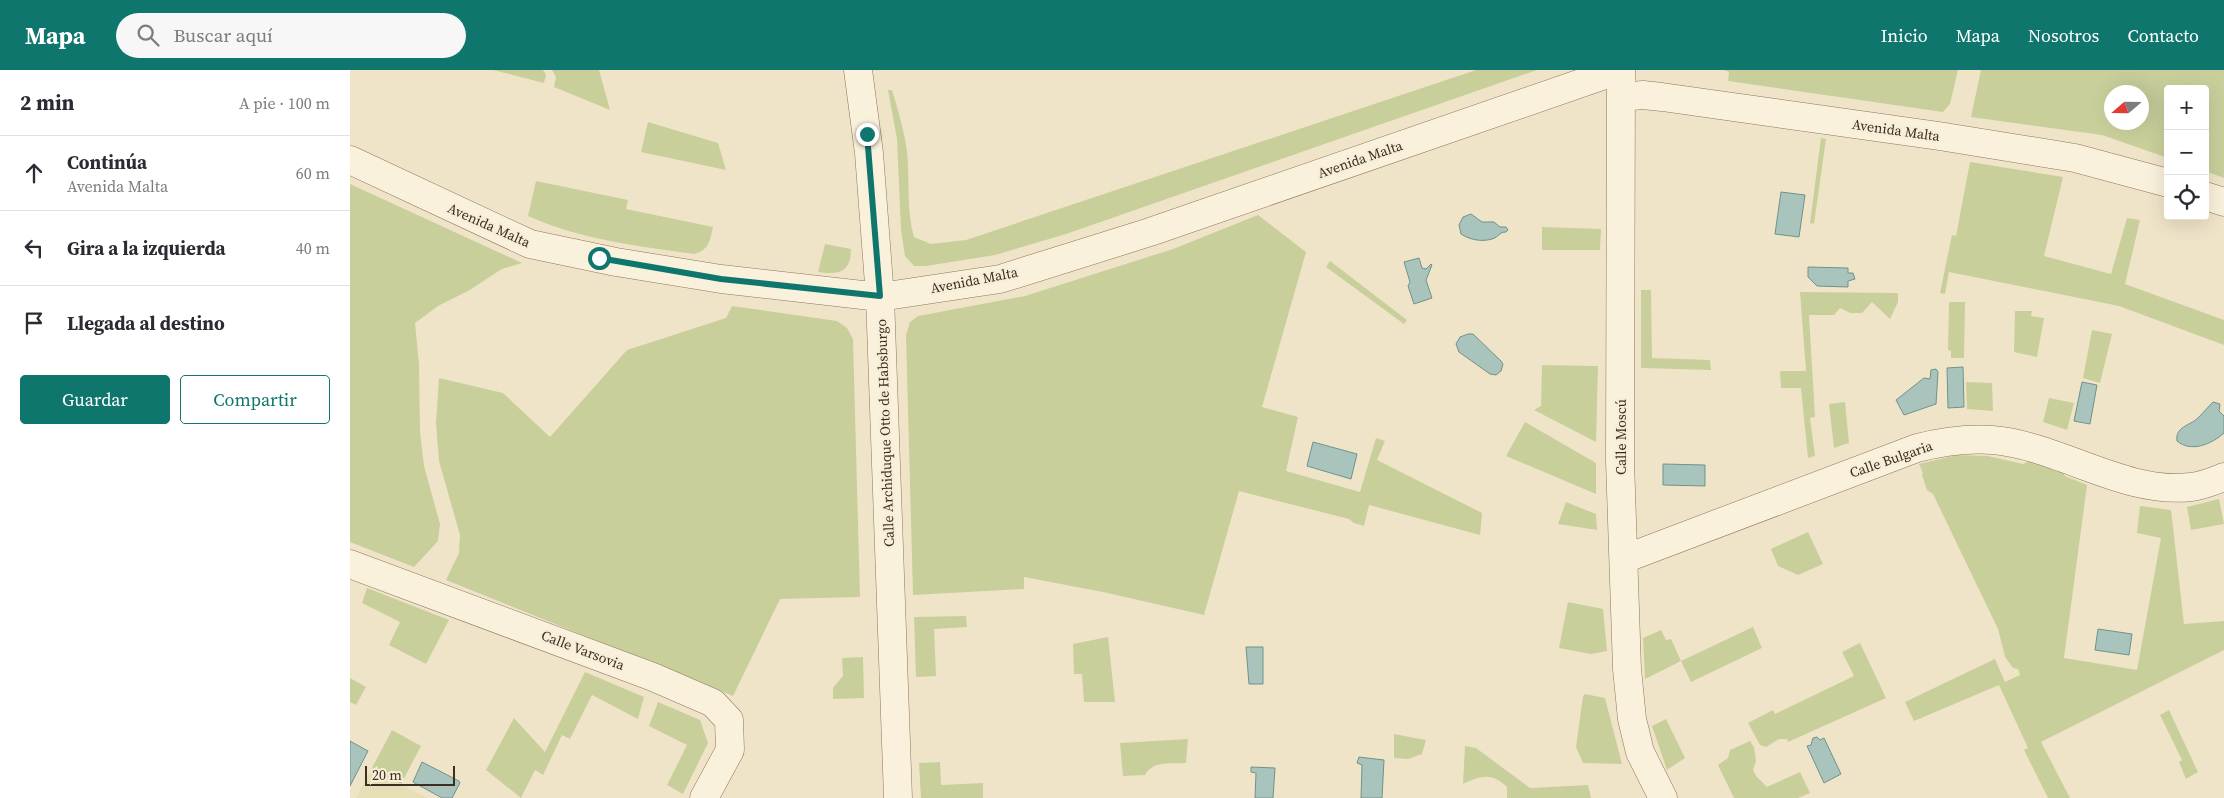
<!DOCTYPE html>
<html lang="es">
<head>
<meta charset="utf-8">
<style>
  body { margin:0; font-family:"Source Serif 4",serif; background:#f7f7f7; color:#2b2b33 }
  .controls { position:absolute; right:15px; top:15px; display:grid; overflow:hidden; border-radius:5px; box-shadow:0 5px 20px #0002 }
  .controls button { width:45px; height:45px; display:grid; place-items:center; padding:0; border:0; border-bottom:1px solid #e1e1e2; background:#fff; color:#2b2b33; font:25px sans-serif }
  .compass { position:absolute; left:1754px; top:15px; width:45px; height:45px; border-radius:50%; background:#fff; box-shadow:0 5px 20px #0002; rotate:250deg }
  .scale { position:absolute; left:15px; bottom:12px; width:90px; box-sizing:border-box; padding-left:5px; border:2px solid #3d2e20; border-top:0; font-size:14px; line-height:18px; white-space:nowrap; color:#3d2e20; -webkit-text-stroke:4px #f7eed8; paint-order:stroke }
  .stop { position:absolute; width:15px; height:15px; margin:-11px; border:4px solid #0f766e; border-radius:50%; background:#fff }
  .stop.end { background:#0f766e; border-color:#fff; box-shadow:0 1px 5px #0008 }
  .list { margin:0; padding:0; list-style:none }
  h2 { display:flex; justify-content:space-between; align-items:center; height:65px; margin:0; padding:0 20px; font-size:21px }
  h2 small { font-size:16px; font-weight:400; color:#7c7c81 }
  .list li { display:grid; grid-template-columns:32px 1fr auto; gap:15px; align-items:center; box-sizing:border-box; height:75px; padding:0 20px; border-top:1px solid #e1e1e2 }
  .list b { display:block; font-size:19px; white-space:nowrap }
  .list p { margin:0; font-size:16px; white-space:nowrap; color:#7c7c81 }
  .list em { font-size:16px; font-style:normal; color:#7c7c81 }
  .actions { display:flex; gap:10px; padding:15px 20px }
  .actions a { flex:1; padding:11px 0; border:1px solid #0f766e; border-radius:5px; text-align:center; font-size:18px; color:#0f766e }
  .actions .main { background:#0f766e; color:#fff }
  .icon { flex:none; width:28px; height:28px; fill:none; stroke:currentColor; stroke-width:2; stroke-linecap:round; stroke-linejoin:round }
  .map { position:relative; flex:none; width:1874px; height:728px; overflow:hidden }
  header { display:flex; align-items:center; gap:30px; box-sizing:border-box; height:70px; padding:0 25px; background:#0f766e; color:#fff }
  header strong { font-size:24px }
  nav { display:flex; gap:28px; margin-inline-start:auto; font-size:18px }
  .search { width:350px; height:45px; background:#f7f7f7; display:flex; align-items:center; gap:12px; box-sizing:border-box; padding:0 18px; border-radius:28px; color:#7c7c81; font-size:19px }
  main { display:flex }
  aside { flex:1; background:#fff }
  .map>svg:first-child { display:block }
  .farmland { fill:#e6deb5 }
  .green { fill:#c9cf9b; fill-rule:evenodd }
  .water { fill:#a9c4bc; stroke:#6f938a }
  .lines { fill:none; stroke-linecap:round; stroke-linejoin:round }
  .minor-casing { stroke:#8d765c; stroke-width:29 }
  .minor { stroke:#faf1dc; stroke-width:28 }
  .route { stroke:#0f766e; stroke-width:6 }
  .labels { text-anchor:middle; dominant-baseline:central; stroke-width:5; stroke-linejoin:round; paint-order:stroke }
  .street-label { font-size:14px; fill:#3d2e20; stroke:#f7eed8 }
</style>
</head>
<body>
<header>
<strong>Mapa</strong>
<div class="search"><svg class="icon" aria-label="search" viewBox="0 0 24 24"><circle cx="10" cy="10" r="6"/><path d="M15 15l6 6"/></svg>Buscar aquí</div>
<nav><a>Inicio</a><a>Mapa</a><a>Nosotros</a><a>Contacto</a></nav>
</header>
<main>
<aside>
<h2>2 min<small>A pie · 100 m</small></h2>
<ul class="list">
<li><svg class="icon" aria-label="ahead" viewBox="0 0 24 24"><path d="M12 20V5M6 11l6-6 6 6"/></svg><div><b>Continúa</b><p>Avenida Malta</p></div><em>60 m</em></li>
<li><svg class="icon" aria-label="left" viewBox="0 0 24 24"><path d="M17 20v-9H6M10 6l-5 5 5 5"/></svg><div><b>Gira a la izquierda</b></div><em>40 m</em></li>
<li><svg class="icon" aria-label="arrive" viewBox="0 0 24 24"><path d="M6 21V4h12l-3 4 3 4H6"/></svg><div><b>Llegada al destino</b></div></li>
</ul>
<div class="actions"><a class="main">Guardar</a><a>Compartir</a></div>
</aside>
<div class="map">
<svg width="1874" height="728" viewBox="0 0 1874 728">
  <rect width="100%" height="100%" fill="#f0e4c8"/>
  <path class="farmland" d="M 22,698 L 51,714 L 77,728 L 6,728 Z"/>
  <path class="green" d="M 143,0 L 193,0 L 196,5 L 194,13 Z
    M 202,0 L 249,0 L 260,40 L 204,17 L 206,7 Z
    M 1126,0 L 1187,0 L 716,164 L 645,185 L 576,196 L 564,196 L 555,186 L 551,160 L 547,69 L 538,20 L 542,20 C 548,40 554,60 557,81 C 560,109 556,140 564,167 L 581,174 L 616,170 Z
    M 1374,0 L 1608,0 L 1600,34 L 1593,42 L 1378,11 L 1379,2 Z
    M 1631,0 L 1874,0 L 1874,108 L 1855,101 L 1855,19 L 1818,19 L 1818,88 L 1752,65 L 1621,47 ZM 1792,22 L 1792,52 L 1762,52 L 1762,22 Z
    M 298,52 L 368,73 L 376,100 L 291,82 Z
    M 1471,68 L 1476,69 L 1464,154 L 1460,153 Z
    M 1620,92 L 1713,107 L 1694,186 L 1761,204 L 1777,148 L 1790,150 L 1775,214 L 1874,250 L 1874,275 L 1769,236 L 1599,202 L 1595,224 L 1590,223 L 1602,165 L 1606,166 Z
    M 186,111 L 278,130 L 276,139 L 363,157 C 360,171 359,180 344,184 C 287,176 232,170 178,146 Z
    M 0,114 L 172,193 L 152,199 L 118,221 L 88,236 L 65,253 L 69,294 L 70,362 L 74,396 L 90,454 L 88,471 L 64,497 L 0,472 Z
    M 908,145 L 956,182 L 912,337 L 948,347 L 936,401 L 1010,422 L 1026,368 L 1035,371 L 1027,390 L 1132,443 L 1130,465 L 1019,435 L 1014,456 L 1004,453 L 999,449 L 889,421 L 854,545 L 753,522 L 674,507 L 674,519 L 563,525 L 556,265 L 560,252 L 568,246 L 675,226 L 823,179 Z
    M 1192,157 L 1251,159 L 1250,180 L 1192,180 Z
    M 475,174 L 501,179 C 501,203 488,205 468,202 Z
    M 980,191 L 1057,250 L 1054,254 L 976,197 Z
    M 1291,220 L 1301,220 L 1302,288 L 1360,290 L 1361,300 L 1291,298 Z
    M 1450,222 L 1548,223 L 1548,232 L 1540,249 L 1522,232 L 1512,243 L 1500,243 L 1490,238 L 1484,245 L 1459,245 L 1465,347 L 1460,348 L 1465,386 L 1458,388 L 1451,318 L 1431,318 L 1430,301 L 1456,301 Z
    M 1599,232 L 1615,232 L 1614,288 L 1601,288 L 1601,281 L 1598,280 Z
    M 382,236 L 487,251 L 497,258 L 503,269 L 510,527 L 430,529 L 383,626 L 96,510 L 109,483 L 110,465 L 89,391 L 86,353 L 89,308 L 153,323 L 200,367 L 277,280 L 376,248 Z
    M 1665,241 L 1682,241 L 1681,246 L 1694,248 L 1687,287 L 1664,282 Z
    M 1742,260 L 1762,264 L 1750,313 L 1733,308 Z
    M 1192,295 L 1248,296 L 1246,372 L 1184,340 L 1191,336 Z
    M 1616,312 L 1642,313 L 1643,341 L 1617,339 Z
    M 1699,328 L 1724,333 L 1717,360 L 1693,352 Z
    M 1495,332 L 1499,373 L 1484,378 L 1479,334 Z
    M 1175,352 L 1246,393 L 1246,424 L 1156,386 Z
    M 1607,385 L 1638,386 L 1673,394 L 1683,389 L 1709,395 L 1715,406 L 1737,415 L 1714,588 L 1787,600 L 1811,468 L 1787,463 L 1790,436 L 1821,440 L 1834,554 L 1874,551 L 1874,580 L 1691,672 L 1720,728 L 1698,728 L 1674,680 L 1678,678 L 1649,615 L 1564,651 L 1555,632 L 1645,589 L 1655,612 L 1670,605 L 1668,599 L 1663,598 L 1655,587 L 1648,559 L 1583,424 L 1577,420 L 1572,405 L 1573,403 L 1569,394 Z
    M 1869,429 L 1874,454 L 1841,460 L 1837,437 Z
    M 1216,432 L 1246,444 L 1247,460 L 1208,454 Z
    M 1458,462 L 1473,494 L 1448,505 L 1428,496 L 1421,479 Z
    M 17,518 L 99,550 L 76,594 L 39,575 L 50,552 L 12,533 Z
    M 1218,532 L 1253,539 L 1257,581 L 1241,584 L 1209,578 Z
    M 616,546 L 617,557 L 584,559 L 586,606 L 566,607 L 564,547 Z
    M 1403,557 L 1412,578 L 1341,612 L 1331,591 L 1295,609 L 1293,568 L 1311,560 L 1316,570 L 1321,569 L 1331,591 Z
    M 758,567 L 765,632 L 734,632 L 732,604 L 724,604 L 723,574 Z
    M 1510,573 L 1536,628 L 1438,672 L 1437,669 L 1429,669 L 1416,677 L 1410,675 L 1398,653 L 1423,640 L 1425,644 L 1504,606 L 1492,582 Z
    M 513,587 L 514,628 L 483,629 L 483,618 L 493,606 L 492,588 Z
    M 235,602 L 294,627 L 288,649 L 242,625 L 220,669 L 212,665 L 193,705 L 185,700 L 171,728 L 136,700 L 164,648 L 195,682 Z
    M 0,608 L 16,617 L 6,635 L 0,632 Z
    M 1235,624 L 1255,628 L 1272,694 L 1233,693 L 1226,677 L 1233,626 Z
    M 308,632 L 350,650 L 358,673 L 333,724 L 317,715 L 337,675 L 299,656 Z
    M 1819,640 L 1848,702 L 1836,709 L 1829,692 L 1832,690 L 1810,645 Z
    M 1316,649 L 1335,688 L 1317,700 L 1302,656 Z
    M 42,660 L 71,676 L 51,714 L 22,698 Z
    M 1044,664 L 1076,670 L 1072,684 L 1058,689 L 1044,688 Z
    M 838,669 L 836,693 C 821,694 803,690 795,705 L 773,706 L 770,673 Z
    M 1400,671 L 1404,677 L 1406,691 L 1403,700 L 1406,706 L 1417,717 L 1450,702 L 1460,723 L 1448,728 L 1384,728 L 1368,695 L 1378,688 L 1380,680 Z
    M 1115,676 L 1126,678 L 1180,718 L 1238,715 L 1241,728 L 1157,728 L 1157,717 C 1142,703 1132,705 1113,714 Z
    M 590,692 L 591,715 L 633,713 L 633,728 L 571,728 L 569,693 Z"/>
  <path class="water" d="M 1431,122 L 1455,125 L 1449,167 L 1425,164 Z
    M 1121,144 L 1132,152 L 1144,152 L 1150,157 L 1156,157 L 1158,160 L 1156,162 C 1149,162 1149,167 1142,169 C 1132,172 1120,170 1111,164 L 1109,155 L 1113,147 Z
    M 1069,188 L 1072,198 L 1076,199 L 1081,194 L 1082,195 L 1076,210 L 1082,228 L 1064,234 L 1058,216 L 1060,212 L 1054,192 Z
    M 1458,197 L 1498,198 L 1498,203 L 1503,203 L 1505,209 L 1498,211 L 1498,217 L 1467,216 L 1458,207 Z
    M 1118,264 L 1123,264 L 1151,291 L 1153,294 L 1151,301 L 1146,305 L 1140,304 L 1109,282 L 1106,274 L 1110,267 Z
    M 1613,297 L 1614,337 L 1598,338 L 1597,298 Z
    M 1586,299 L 1588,302 L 1586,334 L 1554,345 L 1546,330 L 1574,308 L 1580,309 L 1581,300 Z
    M 1732,312 L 1747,315 L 1740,354 L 1724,351 Z
    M 1863,332 L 1870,334 L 1869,341 L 1874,346 L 1874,363 C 1862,374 1841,383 1827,371 C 1825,357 1839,356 1848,348 C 1853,343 1858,337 1863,332 Z
    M 963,372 L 1007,384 L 1001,409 L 957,396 Z
    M 1313,394 L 1355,395 L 1355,416 L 1313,415 Z
    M 1748,559 L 1782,564 L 1779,585 L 1745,580 Z
    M 896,577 L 913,577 L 913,614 L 899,614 Z
    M 1467,667 L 1470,670 L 1474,668 L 1491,704 L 1474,713 L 1457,676 L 1461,675 L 1463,668 Z
    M 0,671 L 18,681 L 0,716 Z
    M 1009,687 L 1034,690 L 1032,728 L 1011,728 L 1012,695 L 1007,693 Z
    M 72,692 L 109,711 L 110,713 L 102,728 L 92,728 L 63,712 Z
    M 901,697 L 925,698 L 923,728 L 905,728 L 906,703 L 901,702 Z"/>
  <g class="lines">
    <g class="minor-casing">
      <path id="minor" d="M 508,0 L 519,83 L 530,227 L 548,728
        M 1271,0 L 1270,391 L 1277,599 L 1282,649 L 1290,682 L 1313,728
        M 1271,27 L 1293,25 L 1312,27 L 1589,66 L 1725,88 L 1818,113
        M 0,90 L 180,174 L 266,192 L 371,209 L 530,227 L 650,209 L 800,162 L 1269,0
        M 1855,126 L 1874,132
        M 1274,489 L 1567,378 C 1591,372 1617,368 1642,370 C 1708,375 1774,425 1841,417 C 1852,416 1864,411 1874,407
        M 0,494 L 303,607 L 363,633 L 379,650 L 380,680 L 354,728"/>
    </g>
    <use href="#minor" class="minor"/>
  </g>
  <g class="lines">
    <path class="route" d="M 249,188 L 371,209 L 530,226 L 517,64"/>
  </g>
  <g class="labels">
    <g class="street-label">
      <text transform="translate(1546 60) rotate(8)">Avenida Malta</text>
      <text transform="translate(1010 89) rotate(-19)">Avenida Malta</text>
      <text transform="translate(139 155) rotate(24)">Avenida Malta</text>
      <text transform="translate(624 210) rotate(-11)">Avenida Malta</text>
      <text transform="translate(535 363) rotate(-92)">Calle Archiduque Otto de Habsburgo</text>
      <text transform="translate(1271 367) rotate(-90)">Calle Moscú</text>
      <text transform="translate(1541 389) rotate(-19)">Calle Bulgaria</text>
      <text transform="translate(233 580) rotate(21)">Calle Varsovia</text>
    </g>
  </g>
</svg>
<div class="controls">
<button>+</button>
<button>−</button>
<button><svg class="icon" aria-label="locate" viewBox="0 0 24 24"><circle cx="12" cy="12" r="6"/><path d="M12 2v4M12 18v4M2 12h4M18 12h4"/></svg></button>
</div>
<svg class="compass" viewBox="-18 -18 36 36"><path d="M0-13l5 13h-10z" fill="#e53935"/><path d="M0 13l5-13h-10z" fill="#7c7c81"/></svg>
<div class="scale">20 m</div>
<div class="stop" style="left:249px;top:188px"></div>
<div class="stop end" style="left:517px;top:64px"></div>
</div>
</main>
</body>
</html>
